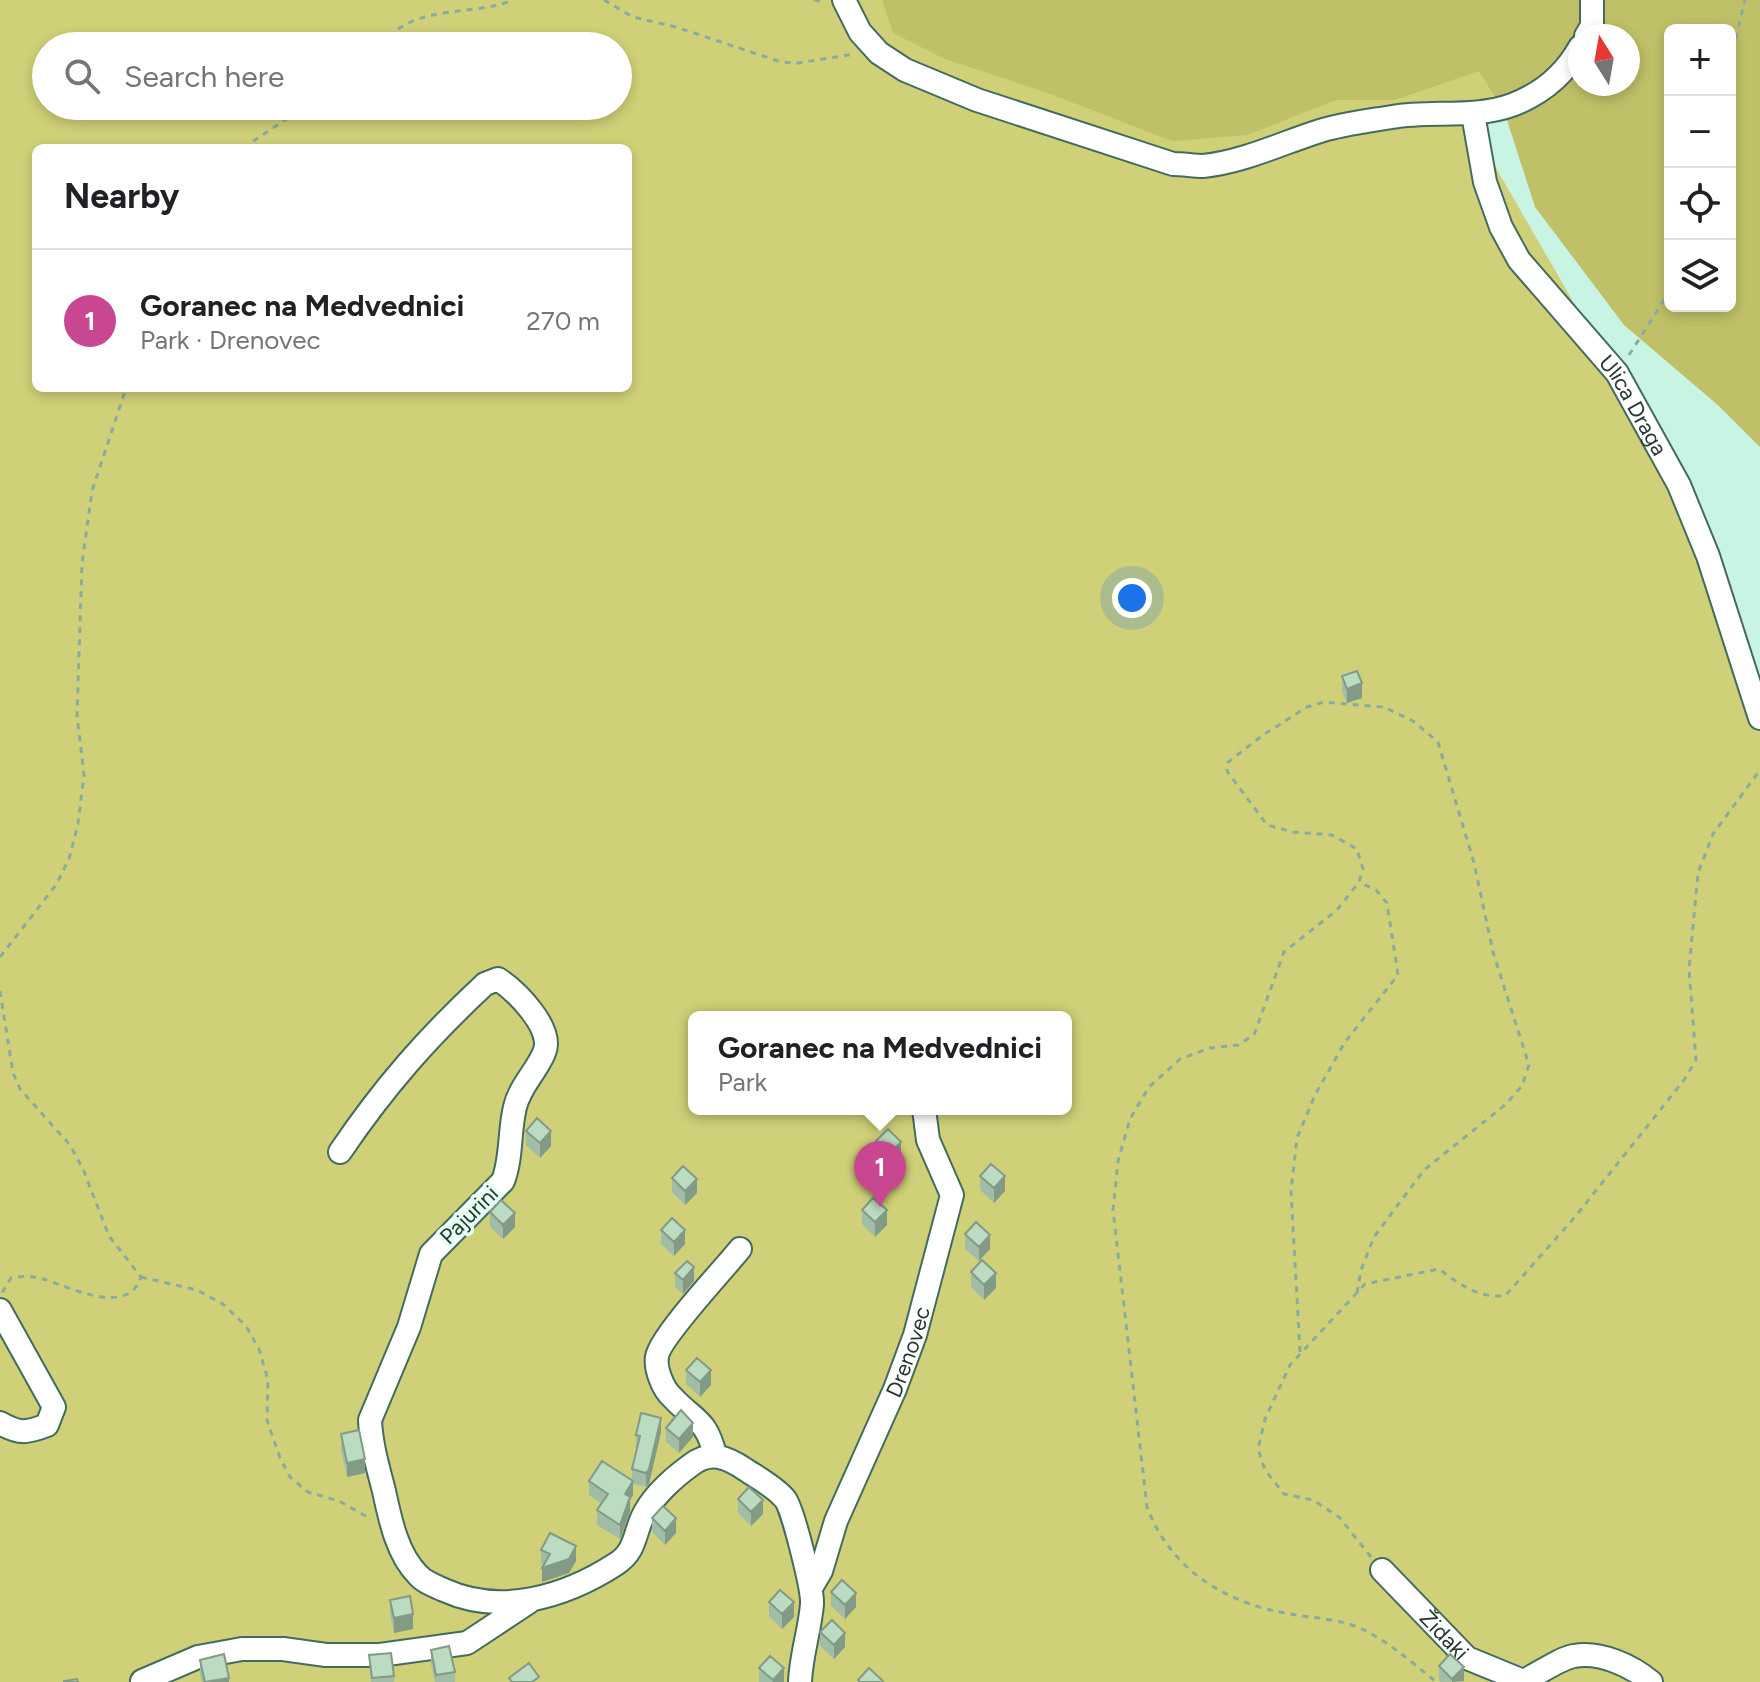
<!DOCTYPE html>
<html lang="en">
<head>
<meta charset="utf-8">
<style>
  body { margin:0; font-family:Figtree,sans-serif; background:#f2f2f2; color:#202124 }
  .controls { position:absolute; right:24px; top:24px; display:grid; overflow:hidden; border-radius:12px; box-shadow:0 4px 12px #0003 }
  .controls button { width:72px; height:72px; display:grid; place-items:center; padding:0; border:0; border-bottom:2px solid #e0e0e0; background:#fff; color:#202124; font:40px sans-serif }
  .compass { position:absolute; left:1568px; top:24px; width:72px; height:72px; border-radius:50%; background:#fff; box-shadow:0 4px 12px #0003; rotate:349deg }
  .you { position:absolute; left:1132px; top:598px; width:28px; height:28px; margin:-20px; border:6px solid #fff; border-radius:50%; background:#1a73e8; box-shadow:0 0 0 12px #1a73e833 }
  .badge { display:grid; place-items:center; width:52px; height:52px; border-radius:50%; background:#c84790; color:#fff; font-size:26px; font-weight:700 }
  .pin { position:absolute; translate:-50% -66px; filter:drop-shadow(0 2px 4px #0008) }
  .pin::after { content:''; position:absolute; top:42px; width:28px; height:24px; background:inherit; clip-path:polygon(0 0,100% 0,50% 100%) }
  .popup { position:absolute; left:688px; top:1011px; width:384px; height:104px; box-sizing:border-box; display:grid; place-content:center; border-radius:12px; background:#fff; filter:drop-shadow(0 2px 6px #0005); font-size:26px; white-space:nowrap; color:#757577 }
  .popup b { font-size:30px; color:#202124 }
  .popup::after { content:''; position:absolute; left:50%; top:100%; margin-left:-16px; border:16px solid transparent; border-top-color:#fff }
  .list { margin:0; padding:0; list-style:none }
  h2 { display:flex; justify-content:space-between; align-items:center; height:104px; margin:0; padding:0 32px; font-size:34px }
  h2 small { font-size:26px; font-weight:400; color:#757577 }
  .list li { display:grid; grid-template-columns:52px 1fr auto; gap:24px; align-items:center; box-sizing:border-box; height:144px; padding:0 32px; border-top:2px solid #e0e0e0 }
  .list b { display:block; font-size:30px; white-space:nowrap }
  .list p { margin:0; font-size:26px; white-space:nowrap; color:#757577 }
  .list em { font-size:26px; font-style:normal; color:#757577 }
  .icon { flex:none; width:44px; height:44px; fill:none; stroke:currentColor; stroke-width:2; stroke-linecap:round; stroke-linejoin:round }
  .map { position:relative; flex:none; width:1760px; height:1682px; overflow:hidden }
  .search { position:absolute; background:#fff; box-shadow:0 4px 12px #0003; left:32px; top:32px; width:600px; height:88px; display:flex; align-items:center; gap:20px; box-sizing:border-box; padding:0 28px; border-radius:44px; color:#757577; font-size:30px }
  .panel { position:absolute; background:#fff; box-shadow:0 4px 12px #0003; left:32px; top:144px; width:600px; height:248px; border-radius:12px }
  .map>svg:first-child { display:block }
  .green { fill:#d0d078; fill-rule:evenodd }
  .forest { fill:#bfc067; fill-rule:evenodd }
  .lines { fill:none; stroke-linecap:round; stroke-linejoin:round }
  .minor-casing { stroke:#436c5d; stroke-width:26 }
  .path { stroke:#89ac9e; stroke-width:3; stroke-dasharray:6 6; stroke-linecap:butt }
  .minor { stroke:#fff; stroke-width:22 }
  .wall { fill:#a1bda5 }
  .shaded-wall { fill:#839a86 }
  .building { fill:#bbdcc0; stroke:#839a86; stroke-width:2 }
  .labels { text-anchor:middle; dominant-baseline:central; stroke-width:7; stroke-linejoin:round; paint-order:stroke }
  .street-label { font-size:22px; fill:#263831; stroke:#e3fdf2 }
</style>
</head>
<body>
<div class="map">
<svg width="1760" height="1682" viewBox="0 0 1760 1682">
  <rect width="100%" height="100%" fill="#c8f5e3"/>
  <path class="green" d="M 0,0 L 1727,0 L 1670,30 L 1628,36 L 1580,36 L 1580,84 L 1462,109 L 1698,518 L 1760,732 L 1760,1682 L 0,1682 ZM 46,46 L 618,46 L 618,106 L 46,106 ZM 36,148 L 628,148 L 628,388 L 36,388 ZM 694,1017 L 1066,1017 L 1066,1109 L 694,1109 Z"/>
  <path class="forest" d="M 882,0 L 1760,0 L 1760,447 L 1719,406 L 1624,325 L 1535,207 L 1505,114 L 1479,71 L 1395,100 L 1336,100 L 1247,135 L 1172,141 L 1048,93 L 945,59 L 893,33 ZM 1670,30 L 1730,30 L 1730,306 L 1670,306 ZM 1580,36 L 1628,36 L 1628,84 L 1580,84 Z"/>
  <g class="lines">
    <g class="minor-casing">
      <g id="minor">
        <path d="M 844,0 L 860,32 L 879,53 L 905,70 L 977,100 L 1173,164 C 1183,164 1194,166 1203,166 C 1243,162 1282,143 1320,131 C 1343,124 1368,121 1392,117 C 1432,110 1473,119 1512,105 C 1541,94 1565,74 1580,47"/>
        <path d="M 1586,36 L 1592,26 L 1592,0"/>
        <path id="s1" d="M 1473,114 L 1485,182 L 1501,227 L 1519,260 L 1617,373 L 1679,485 L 1708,556 L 1760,718"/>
        <path d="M 340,1152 C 384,1087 427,1038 485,984 L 498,979 C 516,991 555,1029 544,1053 C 536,1072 520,1086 515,1107 C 509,1131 512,1158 503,1181 L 431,1254 L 409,1327 L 370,1420 C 371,1444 378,1468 384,1491 C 390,1519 397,1554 418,1575 C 424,1582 435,1586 444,1590 C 501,1616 565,1597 616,1564 C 635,1552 634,1536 642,1518 C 651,1498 673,1478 691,1465 C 710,1450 727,1457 746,1470 C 758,1478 775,1487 785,1499 C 793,1509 813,1590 812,1604 C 810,1630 801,1655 800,1682"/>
        <path d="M 0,1310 L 54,1407 L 47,1425 C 27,1433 19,1434 0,1423"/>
        <path d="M 715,1455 C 706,1418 694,1421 672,1397 C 663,1389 655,1369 657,1357 C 659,1338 724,1269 740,1249"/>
        <path id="s2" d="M 1382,1570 L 1467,1658 L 1523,1681 C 1537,1675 1560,1658 1574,1656 C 1600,1651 1632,1666 1651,1682"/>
        <path id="s3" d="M 811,1588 L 821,1571 L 836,1521 L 895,1389 L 915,1335 L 952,1195 L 928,1140 L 924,1109"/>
        <path d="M 142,1681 L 198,1657 L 242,1649 L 283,1649 L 326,1655 L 380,1655 L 467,1643 L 529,1602"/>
      </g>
    </g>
    <path class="path" d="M 604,0 L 633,17 L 676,27 L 781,62 L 798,63 L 855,54
      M 814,0 L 825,2
      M 381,46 C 414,2 468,18 513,0
      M 1730,62 L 1745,0
      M 243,148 L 306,106
      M 1629,355 L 1670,291
      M 0,957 L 56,885 L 69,859 L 78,824 L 84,775 L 77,715 L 82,563 L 92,491 L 126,388
      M 0,991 L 13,1073 L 20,1089 L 70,1145 L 83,1169 L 109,1236 L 141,1277 C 128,1318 68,1286 43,1279 C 33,1276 21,1276 11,1278 L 2,1293
      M 141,1277 L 197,1290 L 223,1304 L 246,1326 L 259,1349 L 268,1380 L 267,1420 L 280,1458 L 290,1477 L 308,1492 L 339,1501 L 371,1519
      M 1357,1293 L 1361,1270 L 1374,1237 L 1424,1170 L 1505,1105 L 1522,1086 L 1529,1065 L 1493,952 L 1474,863 L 1438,742 L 1413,721 L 1384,707 L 1324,702 L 1307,707 L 1263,735 L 1227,763 L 1227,771 L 1267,825 L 1293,832 L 1332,835 L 1357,849 L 1363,869 L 1359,882 L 1337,910 L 1284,952 L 1254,1035 L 1238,1045 L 1210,1048 L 1180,1059 L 1149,1087 L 1130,1119 L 1118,1161 L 1113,1210 L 1147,1507 C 1171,1570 1225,1603 1290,1614 C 1312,1618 1342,1619 1362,1629 C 1389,1642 1413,1663 1436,1682
      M 1300,1352 L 1291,1191 L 1297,1138 L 1315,1095 L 1345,1042 L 1398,975 L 1387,903 L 1376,890 L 1359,882
      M 1371,1557 L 1339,1517 L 1313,1500 L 1284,1494 L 1265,1470 L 1258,1449 L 1265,1419 L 1290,1365 L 1365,1284 L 1439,1269 C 1459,1284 1481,1300 1506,1295 L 1575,1217 L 1684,1080 L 1696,1060 L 1689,969 L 1698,873 L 1713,834 L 1760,770"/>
    <use href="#minor" class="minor"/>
  </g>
  <path class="wall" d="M 1342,676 L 1362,698 L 1347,703 L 1342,691 Z
    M 865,1109 L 890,1109 L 890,1114 L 878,1126 L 865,1113 Z
    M 526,1131 L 551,1146 L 540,1158 L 526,1145 Z
    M 876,1141 L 901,1156 L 890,1168 L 876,1155 Z
    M 980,1176 L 1005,1191 L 994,1203 L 980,1190 Z
    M 672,1178 L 697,1193 L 685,1205 L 672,1192 Z
    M 862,1210 L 887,1225 L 875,1237 L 862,1224 Z
    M 490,1212 L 515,1227 L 503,1239 L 490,1227 Z
    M 661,1230 L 685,1244 L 674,1256 L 661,1244 Z
    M 965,1234 L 990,1249 L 979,1261 L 965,1249 Z
    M 971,1272 L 996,1288 L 984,1300 L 971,1287 Z
    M 675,1273 L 694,1281 L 683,1294 L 675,1287 Z
    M 686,1370 L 711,1385 L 700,1397 L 686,1384 Z
    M 666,1428 L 693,1437 L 679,1453 L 666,1442 Z
    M 661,1432 L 649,1484 L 646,1487 L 633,1484 L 633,1495 L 630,1500 L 630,1511 L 620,1539 L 597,1525 L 597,1510 L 602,1504 L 589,1495 L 589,1481 L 632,1481 L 632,1469 L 636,1449 L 636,1435 Z
    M 341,1434 L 365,1473 L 347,1477 L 341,1449 Z
    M 738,1499 L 763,1514 L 751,1526 L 738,1513 Z
    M 652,1518 L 676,1533 L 665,1545 L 652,1532 Z
    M 541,1550 L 576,1561 L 569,1573 L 542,1582 L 544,1565 L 541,1564 Z
    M 831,1592 L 856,1607 L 845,1619 L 831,1606 Z
    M 390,1600 L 413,1629 L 394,1633 L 390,1614 Z
    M 769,1602 L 794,1617 L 782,1629 L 769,1616 Z
    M 820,1632 L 845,1647 L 834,1659 L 820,1646 Z
    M 431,1650 L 455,1672 L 455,1682 L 435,1682 L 431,1664 Z
    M 369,1655 L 394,1676 L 394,1682 L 371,1682 Z
    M 200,1660 L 229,1682 L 202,1682 L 200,1674 Z
    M 1439,1666 L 1464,1681 L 1440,1682 L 1439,1680 Z
    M 759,1668 L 784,1682 L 759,1682 Z"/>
  <path class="shaded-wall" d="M 1362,683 L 1362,698 L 1347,703 L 1347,689 Z
    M 881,1109 L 890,1109 L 890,1114 L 878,1126 L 878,1112 Z
    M 551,1131 L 551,1146 L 540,1158 L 540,1143 Z
    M 901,1142 L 901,1156 L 890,1168 L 890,1154 Z
    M 1005,1176 L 1005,1191 L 994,1203 L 994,1188 Z
    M 697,1179 L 697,1193 L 685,1205 L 685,1191 Z
    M 887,1210 L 887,1225 L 875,1237 L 875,1222 Z
    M 515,1213 L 515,1227 L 503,1239 L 503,1225 Z
    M 685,1230 L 685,1244 L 674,1256 L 674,1242 Z
    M 990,1235 L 990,1249 L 979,1261 L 979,1247 Z
    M 694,1267 L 694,1281 L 683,1294 L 683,1280 Z
    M 996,1273 L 996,1288 L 984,1300 L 984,1285 Z
    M 711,1370 L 711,1385 L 700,1397 L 700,1382 Z
    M 661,1418 L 661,1432 L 649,1484 L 646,1487 L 646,1473 Z
    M 693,1423 L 693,1437 L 679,1453 L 679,1439 Z
    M 365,1459 L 365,1473 L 347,1477 L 347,1463 Z
    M 633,1481 L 633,1495 L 630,1500 L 630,1511 L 620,1539 L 620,1525 L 625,1494 Z
    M 763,1500 L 763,1514 L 751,1526 L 751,1512 Z
    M 676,1518 L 676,1533 L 665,1545 L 665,1531 Z
    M 576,1546 L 576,1561 L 569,1573 L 542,1582 L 542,1568 Z
    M 856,1593 L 856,1607 L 845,1619 L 845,1605 Z
    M 794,1602 L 794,1617 L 782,1629 L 782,1614 Z
    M 413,1614 L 413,1629 L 394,1633 L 394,1618 Z
    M 845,1633 L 845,1647 L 834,1659 L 834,1645 Z
    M 1464,1667 L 1464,1681 L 1452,1682 L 1452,1679 Z
    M 784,1668 L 784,1682 L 773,1682 L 773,1680 Z
    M 229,1678 L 229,1682 L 209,1682 Z"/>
  <path class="building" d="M 1357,671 L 1362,683 L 1347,689 L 1342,676 Z
    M 537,1118 L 551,1131 L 540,1143 L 526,1131 Z
    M 888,1129 L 901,1142 L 890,1154 L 876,1141 Z
    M 991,1164 L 1005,1176 L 994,1188 L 980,1176 Z
    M 683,1166 L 697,1179 L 685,1191 L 672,1178 Z
    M 873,1198 L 887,1210 L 875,1222 L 862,1210 Z
    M 501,1200 L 515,1213 L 503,1225 L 490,1212 Z
    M 672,1218 L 685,1230 L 674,1242 L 661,1230 Z
    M 976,1222 L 990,1235 L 979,1247 L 965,1234 Z
    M 982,1260 L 996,1273 L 984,1285 L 971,1272 Z
    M 687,1261 L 694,1267 L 683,1280 L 675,1273 Z
    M 697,1358 L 711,1370 L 700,1382 L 686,1370 Z
    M 681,1410 L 693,1423 L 679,1439 L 666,1428 Z
    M 641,1413 L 661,1418 L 649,1469 L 646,1473 L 632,1469 L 640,1436 L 636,1435 Z
    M 359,1430 L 365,1459 L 347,1463 L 341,1434 Z
    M 602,1461 L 633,1481 L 625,1494 L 630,1497 L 620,1525 L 597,1510 L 608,1494 L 589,1481 Z
    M 749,1487 L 763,1500 L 751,1512 L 738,1499 Z
    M 663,1506 L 676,1518 L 665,1531 L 652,1518 Z
    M 550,1533 L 576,1546 L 569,1559 L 542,1568 L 550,1554 L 541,1550 Z
    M 842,1580 L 856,1593 L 845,1605 L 831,1592 Z
    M 780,1590 L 794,1602 L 782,1614 L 769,1602 Z
    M 410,1596 L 413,1614 L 394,1618 L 390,1600 Z
    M 832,1620 L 845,1633 L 834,1645 L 820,1632 Z
    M 449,1646 L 455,1672 L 436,1675 L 431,1650 Z
    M 391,1653 L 394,1676 L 372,1678 L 369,1655 Z
    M 224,1654 L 229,1678 L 205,1682 L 200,1660 Z
    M 1450,1654 L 1464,1667 L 1452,1679 L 1439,1666 Z
    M 770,1656 L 784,1668 L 773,1680 L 759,1668 Z
    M 529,1663 L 539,1677 L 532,1682 L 512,1682 L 509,1678 Z
    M 869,1668 L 883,1681 L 882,1682 L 860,1682 L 858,1680 Z
    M 77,1679 L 78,1682 L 64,1682 L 64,1681 Z"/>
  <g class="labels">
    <g class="street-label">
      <text stroke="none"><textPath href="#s1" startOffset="340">Ulica Draga</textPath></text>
      <text transform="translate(469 1215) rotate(-45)">Pajurini</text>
      <text stroke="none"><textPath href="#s3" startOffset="256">Drenovec</textPath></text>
      <text stroke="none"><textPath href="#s2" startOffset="90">Židaki</textPath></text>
    </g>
  </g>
</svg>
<div class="controls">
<button>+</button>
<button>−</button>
<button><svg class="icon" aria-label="locate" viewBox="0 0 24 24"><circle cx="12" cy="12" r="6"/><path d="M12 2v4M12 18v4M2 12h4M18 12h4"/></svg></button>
<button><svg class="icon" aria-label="layers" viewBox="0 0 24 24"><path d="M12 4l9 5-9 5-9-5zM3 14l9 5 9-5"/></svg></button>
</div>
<svg class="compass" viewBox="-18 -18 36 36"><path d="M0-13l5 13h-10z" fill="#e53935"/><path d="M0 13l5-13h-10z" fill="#757577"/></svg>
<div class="you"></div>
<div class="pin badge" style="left:880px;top:1207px">1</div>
<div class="popup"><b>Goranec na Medvednici</b>Park</div>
<div class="search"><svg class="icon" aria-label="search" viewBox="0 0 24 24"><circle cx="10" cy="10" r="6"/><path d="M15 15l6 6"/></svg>Search here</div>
<section class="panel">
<h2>Nearby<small></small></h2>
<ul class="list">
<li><span class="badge">1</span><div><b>Goranec na Medvednici</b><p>Park · Drenovec</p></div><em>270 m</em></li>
</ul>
</section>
</div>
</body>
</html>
